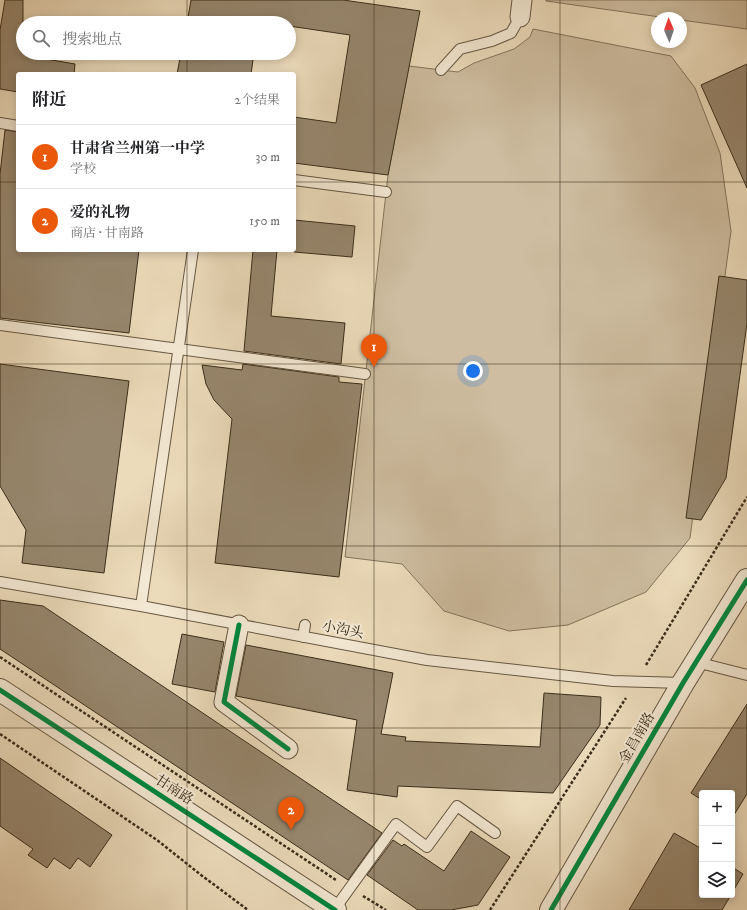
<!DOCTYPE html>
<html lang="zh">
<head>
<meta charset="utf-8">
<style>
  body { margin:0; font-family:"IM FELL DW Pica","Noto Serif SC",serif; background:#f2f2f2; color:#202124 }
  .controls { position:absolute; right:12px; bottom:12px; display:grid; overflow:hidden; border-radius:4px; box-shadow:0 2px 10px #0003 }
  .controls button { width:36px; height:36px; display:grid; place-items:center; padding:0; border:0; border-bottom:1px solid #e0e0e0; background:#fff; color:#202124; font:20px sans-serif }
  .compass { position:absolute; left:651px; top:12px; width:36px; height:36px; border-radius:50%; background:#fff; box-shadow:0 2px 10px #0003; rotate:358deg }
  .you { position:absolute; left:473px; top:371px; width:14px; height:14px; margin:-10px; border:3px solid #fff; border-radius:50%; background:#1a73e8; box-shadow:0 0 0 6px #1a73e833 }
  .badge { display:grid; place-items:center; width:26px; height:26px; border-radius:50%; background:#ea580c; color:#fff; font-size:13px; font-weight:700 }
  .pin { position:absolute; translate:-50% -33px; filter:drop-shadow(0 1px 2px #0008) }
  .pin::after { content:''; position:absolute; top:21px; width:14px; height:12px; background:inherit; clip-path:polygon(0 0,100% 0,50% 100%) }
  .list { margin:0; padding:0; list-style:none }
  h2 { display:flex; justify-content:space-between; align-items:center; height:52px; margin:0; padding:0 16px; font-size:17px }
  h2 small { font-size:13px; font-weight:400; color:#757577 }
  .list li { display:grid; grid-template-columns:26px 1fr auto; gap:12px; align-items:center; box-sizing:border-box; height:64px; padding:0 16px; border-top:1px solid #e0e0e0 }
  .list b { display:block; font-size:15px; white-space:nowrap }
  .list p { margin:0; font-size:13px; white-space:nowrap; color:#757577 }
  .list em { font-size:13px; font-style:normal; color:#757577 }
  .icon { flex:none; width:22px; height:22px; fill:none; stroke:currentColor; stroke-width:2; stroke-linecap:round; stroke-linejoin:round }
  .map { position:relative; flex:none; width:747px; height:910px; overflow:hidden }
  .search { position:absolute; background:#fff; box-shadow:0 2px 10px #0003; left:16px; top:16px; width:280px; height:44px; display:flex; align-items:center; gap:10px; box-sizing:border-box; padding:0 14px; border-radius:22px; color:#757577; font-size:15px }
  .panel { position:absolute; background:#fff; box-shadow:0 2px 10px #0003; left:16px; top:72px; width:280px; height:180px; border-radius:4px }
  .map>svg:first-child { display:block }
  .green { fill:#cebda0; stroke:#84755d }
  .building { fill:#97876e; stroke:#3a2d1a }
  .lines { fill:none; stroke-linecap:round; stroke-linejoin:round }
  .service-casing { stroke:#665842; stroke-width:12 }
  .minor-casing { stroke:#665842; stroke-width:21 }
  .tertiary-casing { stroke:#665842; stroke-width:24 }
  .path { stroke:#3a2d1a; stroke-width:2.5; stroke-dasharray:3 2; stroke-linecap:butt }
  .service { stroke:#f3e8d3; stroke-width:10 }
  .minor { stroke:#f3e8d3; stroke-width:19 }
  .tertiary { stroke:#f3e8d3; stroke-width:22 }
  .cycleway-casing { stroke:#f3e8d3; stroke-width:8 }
  .cycleway { stroke:#00873e; stroke-width:5 }
  .grid { fill:none; stroke:#3a2d1a; stroke-width:1; stroke-opacity:0.55 }
  .labels { text-anchor:middle; dominant-baseline:central; stroke-width:4; stroke-linejoin:round; paint-order:stroke }
  .street-label { font-size:14px; fill:#3a2d1a; stroke:#f3e8d3 }
</style>
</head>
<body>
<div class="map">
<svg width="747" height="910" viewBox="0 0 747 910">
  <rect width="100%" height="100%" fill="#ecdbbb"/>
  <filter id="stains"><feTurbulence type="fractalNoise" baseFrequency=".005" numOctaves="4"/><feColorMatrix values="0 0 0 0 .2 0 0 0 0 .09 0 0 0 0 .02 0 0 0 .5 -.17"/></filter>
  <radialGradient id="worn" r=".72"><stop offset=".6" stop-color="#630" stop-opacity="0"/><stop offset="1" stop-color="#630" stop-opacity=".3"/></radialGradient>
  <path class="green" d="M 546,0 L 747,0 L 747,29 L 681,20 L 681,18 L 667,18 L 546,1 Z
    M 533,29 L 671,56 L 695,88 L 720,153 L 731,231 L 690,538 L 646,592 L 568,625 L 509,631 L 444,611 L 402,564 L 345,557 L 388,175 L 409,66 L 458,72 L 474,63 L 514,49 L 530,37 Z"/>
  <path class="building" d="M 5,0 L 23,0 L 23,53 L 34,53 L 34,57 L 75,64 L 74,74 L 18,74 L 18,92 L 0,89 L 0,30 Z
    M 191,0 L 343,0 L 420,11 L 388,175 L 294,163 L 294,117 L 336,123 L 350,35 L 289,26 L 289,23 L 270,23 L 259,21 L 258,23 L 187,23 Z
    M 181,53 L 254,53 L 251,74 L 177,74 Z
    M 747,64 L 747,188 L 701,85 Z
    M 5,130 L 18,132 L 18,250 L 139,250 L 129,333 L 0,318 L 0,174 Z
    M 294,220 L 355,226 L 352,257 L 294,252 Z
    M 253,250 L 277,250 L 271,316 L 345,323 L 341,364 L 244,351 Z
    M 719,276 L 747,280 L 747,323 L 726,478 L 701,520 L 686,518 Z
    M 0,364 L 129,381 L 104,573 L 22,563 L 26,530 L 0,486 Z
    M 243,364 L 339,377 L 339,382 L 362,384 L 339,577 L 215,563 L 232,419 L 214,400 L 206,384 L 202,365 L 242,370 Z
    M 0,600 L 43,606 L 382,833 L 348,880 L 0,649 Z
    M 182,634 L 224,642 L 215,692 L 172,684 Z
    M 246,645 L 393,673 L 381,734 L 406,737 L 405,741 L 540,747 L 544,693 L 601,697 L 600,725 L 553,793 L 398,786 L 397,797 L 347,790 L 357,720 L 236,696 Z
    M 747,704 L 747,794 L 732,818 L 732,793 L 702,793 L 702,800 L 691,793 Z
    M 0,758 L 112,835 L 90,867 L 78,858 L 70,869 L 54,858 L 47,868 L 28,855 L 33,849 L 0,826 Z
    M 471,831 L 510,857 L 478,905 L 451,910 L 418,910 L 367,875 L 393,840 L 402,846 L 404,844 L 444,871 Z
    M 674,833 L 702,849 L 702,895 L 731,895 L 722,910 L 629,910 Z
    M 732,867 L 743,874 L 732,893 Z"/>
  <g class="lines">
    <g class="service-casing">
      <path id="service" d="M 441,70 L 460,49 L 492,41 L 511,33 L 520,17
        M 0,123 L 18,126
        M 294,180 L 386,192
        M 0,325 L 365,374
        M 0,582 L 141,606 L 427,660 L 613,681 L 683,683
        M 141,606 L 193,250
        M 303,637 L 305,625
        M 696,662 L 747,675
        M 334,910 L 396,824 L 427,847 L 457,806 L 495,833"/>
    </g>
    <g class="minor-casing">
      <path id="minor" d="M 520,17 L 522,0
        M 239,625 L 224,702 L 288,749"/>
    </g>
    <g class="tertiary-casing">
      <path id="tertiary" d="M 0,690 L 335,910
        M 551,910 L 683,683 L 747,580"/>
    </g>
    <path class="path" d="M 0,657 L 336,880
      M 646,665 L 747,497
      M 0,734 L 157,840 L 201,875 L 248,910
      M 363,896 L 386,910
      M 490,910 L 626,698"/>
    <use href="#service" class="service"/>
    <use href="#minor" class="minor"/>
    <use href="#tertiary" class="tertiary"/>
    <g class="cycleway-casing">
      <path id="cycleway" d="M 239,625 L 224,702 L 288,749
        M 0,690 L 335,910
        M 551,910 L 683,683 L 747,580"/>
    </g>
    <use href="#cycleway" class="cycleway"/>
  </g>
  <path class="grid" d="M 187,0 L 187,23M 374,0 L 374,910M 560,0 L 560,910M 187,53 L 187,74M 0,182 L 18,182M 294,182 L 747,182M 187,250 L 187,910M 0,364 L 747,364M 0,546 L 747,546M 0,728 L 747,728"/>
  <g class="labels">
    <g class="street-label">
      <text transform="translate(343 630) rotate(11)">小沟头</text>
      <text transform="translate(637 738) rotate(-60)">金昌南路</text>
      <text transform="translate(174 790) rotate(33)">甘南路</text>
    </g>
  </g>
  <rect width="100%" height="100%" filter="url(#stains)"/>
  <rect width="100%" height="100%" fill="url(#worn)"/>
</svg>
<div class="controls">
<button>+</button>
<button>−</button>
<button><svg class="icon" aria-label="layers" viewBox="0 0 24 24"><path d="M12 4l9 5-9 5-9-5zM3 14l9 5 9-5"/></svg></button>
</div>
<svg class="compass" viewBox="-18 -18 36 36"><path d="M0-13l5 13h-10z" fill="#e53935"/><path d="M0 13l5-13h-10z" fill="#757577"/></svg>
<div class="you"></div>
<div class="pin badge" style="left:374px;top:367px">1</div>
<div class="pin badge" style="left:291px;top:830px">2</div>
<div class="search"><svg class="icon" aria-label="search" viewBox="0 0 24 24"><circle cx="10" cy="10" r="6"/><path d="M15 15l6 6"/></svg>搜索地点</div>
<section class="panel">
<h2>附近<small>2个结果</small></h2>
<ul class="list">
<li><span class="badge">1</span><div><b>甘肃省兰州第一中学</b><p>学校</p></div><em>30 m</em></li>
<li><span class="badge">2</span><div><b>爱的礼物</b><p>商店 · 甘南路</p></div><em>150 m</em></li>
</ul>
</section>
</div>
</body>
</html>
